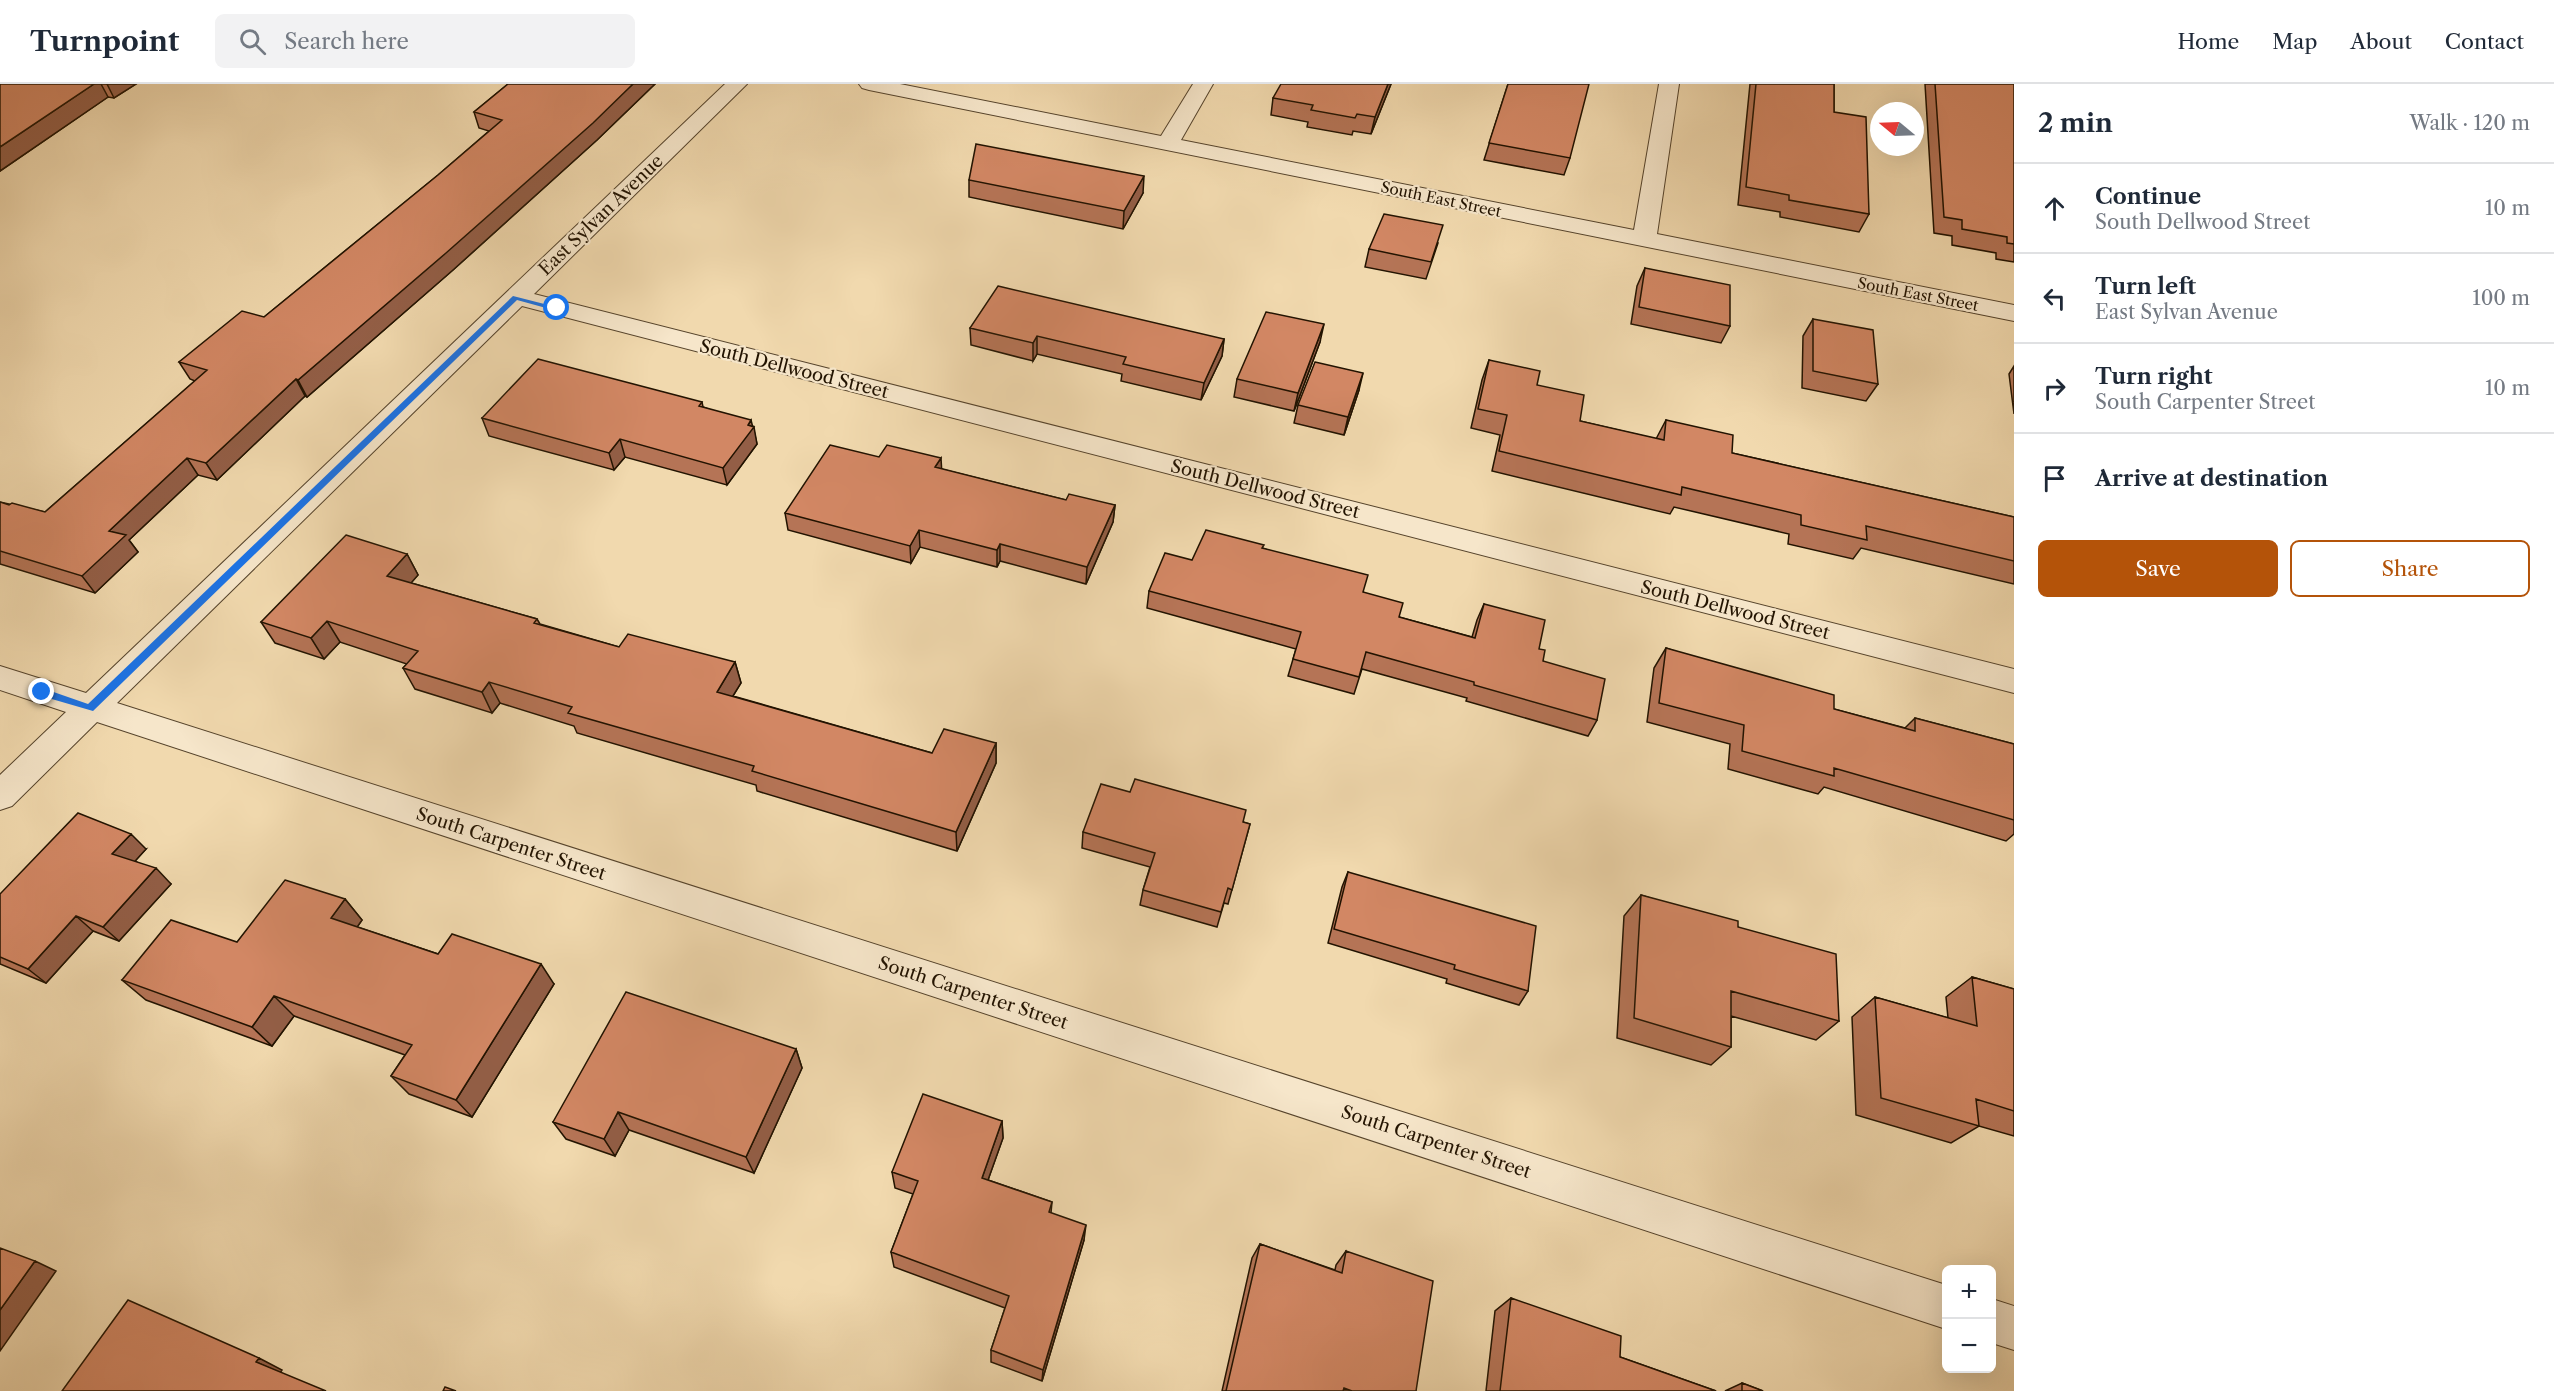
<!DOCTYPE html>
<html lang="en">
<head>
<meta charset="utf-8">
<style>
  body { margin:0; font-family:"Libre Caslon Text",serif; background:#f2f2f3; color:#1f2937 }
  .controls { position:absolute; right:18px; bottom:18px; display:grid; overflow:hidden; border-radius:9px; box-shadow:0 6px 24px #0002 }
  .controls button { width:54px; height:54px; display:grid; place-items:center; padding:0; border:0; border-bottom:2px solid #e0e1e3; background:#fff; color:#1f2937; font:30px sans-serif }
  .compass { position:absolute; left:1870px; top:18px; width:54px; height:54px; border-radius:50%; background:#fff; box-shadow:0 6px 24px #0002; rotate:289deg }
  .stop { position:absolute; width:18px; height:18px; margin:-14px; border:4px solid #1a73e8; border-radius:50%; background:#fff }
  .stop.end { background:#1a73e8; border-color:#fff; box-shadow:0 2px 6px #0008 }
  .list { margin:0; padding:0; list-style:none }
  h2 { display:flex; justify-content:space-between; align-items:center; height:78px; margin:0; padding:0 24px; font-size:26px }
  h2 small { font-size:20px; font-weight:400; color:#747a83 }
  .list li { display:grid; grid-template-columns:39px 1fr auto; gap:18px; align-items:center; box-sizing:border-box; height:90px; padding:0 24px; border-top:2px solid #e0e1e3 }
  .list b { display:block; font-size:22px; white-space:nowrap }
  .list p { margin:0; font-size:20px; white-space:nowrap; color:#747a83 }
  .list em { font-size:20px; font-style:normal; color:#747a83 }
  .actions { display:flex; gap:12px; padding:18px 24px }
  .actions a { flex:1; padding:14px 0; border:2px solid #b45309; border-radius:9px; text-align:center; font-size:21px; color:#b45309 }
  .actions .main { background:#b45309; color:#fff }
  .icon { flex:none; width:33px; height:33px; fill:none; stroke:currentColor; stroke-width:2; stroke-linecap:round; stroke-linejoin:round }
  .map { position:relative; flex:none; width:2014px; height:1307px; overflow:hidden }
  header { display:flex; align-items:center; gap:36px; box-sizing:border-box; height:84px; padding:0 30px; background:#fff; border-bottom:2px solid #e0e1e3 }
  header strong { font-size:28px }
  nav { display:flex; gap:33px; margin-inline-start:auto; font-size:21px }
  .search { width:420px; height:54px; background:#f2f2f3; display:flex; align-items:center; gap:15px; box-sizing:border-box; padding:0 21px; border-radius:9px; color:#747a83; font-size:22px }
  main { display:flex }
  aside { flex:1; background:#fff }
  .map>svg:first-child { display:block }
  .lines { fill:none; stroke-linecap:round; stroke-linejoin:round }
  .street-casing { stroke:#56442c; stroke-width:2 }
  .street { fill:#f6e6ca; fill-rule:evenodd }
  .wall { fill:#b57456; stroke:#221301; stroke-width:1.5 }
  .shaded-wall { fill:#935e46; stroke:#221301; stroke-width:1.5 }
  .building { fill:#d28764; stroke:#221301; stroke-width:1.5 }
  .route { fill:#1a73e8 }
  .labels { text-anchor:middle; dominant-baseline:central; stroke-width:4.5; stroke-linejoin:round; paint-order:stroke }
  .far-street-label { font-size:15px; fill:#221301; stroke:#f6e6ca }
  .street-label { font-size:18px; fill:#221301; stroke:#f6e6ca }
</style>
</head>
<body>
<header>
<strong>Turnpoint</strong>
<div class="search"><svg class="icon" aria-label="search" viewBox="0 0 24 24"><circle cx="10" cy="10" r="6"/><path d="M15 15l6 6"/></svg>Search here</div>
<nav><a>Home</a><a>Map</a><a>About</a><a>Contact</a></nav>
</header>
<main>
<div class="map">
<svg width="2014" height="1307" viewBox="0 0 2014 1307">
  <rect width="100%" height="100%" fill="#f1d9ae"/>
  <filter id="stains"><feTurbulence type="fractalNoise" baseFrequency=".00333" numOctaves="4"/><feColorMatrix values="0 0 0 0 .2 0 0 0 0 .09 0 0 0 0 .02 0 0 0 .5 -.17"/></filter>
  <radialGradient id="worn" r=".72"><stop offset=".6" stop-color="#630" stop-opacity="0"/><stop offset="1" stop-color="#630" stop-opacity=".3"/></radialGradient>
  <g class="lines">
    <g class="street-casing">
      <path id="street" d="M 725,0 L 747,0 L 534,210 L 2014,585 L 2014,609 L 522,222 L 117,619 L 1946,1201 L 1946,1245 L 97,638 L 12,722 L 0,726 L 0,691 L 66,628 L 0,606 L 0,582 L 86,609 Z
        M 859,0 L 900,0 L 1161,52 L 1193,0 L 1213,0 L 1181,56 L 1634,146 L 1659,0 L 1679,0 L 1657,150 L 2014,221 L 2014,237 L 869,6 L 862,4 Z
        M 1992,1215 L 2014,1222 L 2014,1266 L 1992,1259 Z"/>
    </g>
    <use href="#street" class="street"/>
  </g>
  <path class="wall" d="M 0,0 L 136,0 L 114,14 L 108,13 L 0,87 Z
    M 508,0 L 655,0 L 597,56 L 453,186 L 307,313 L 305,312 L 217,396 L 198,391 L 129,456 L 138,468 L 95,509 L 0,480 L 0,418 L 45,428 L 195,297 L 190,295 L 179,278 L 264,233 L 438,91 L 489,47 L 479,44 L 474,28 Z
    M 1391,0 L 1371,50 L 1353,47 L 1352,51 L 1307,43 L 1308,38 L 1271,31 L 1273,14 Z
    M 1508,0 L 1570,74 L 1564,91 L 1484,76 Z
    M 1750,0 L 1834,0 L 1834,28 L 1869,130 L 1859,148 L 1780,133 L 1780,128 L 1738,121 Z
    M 1925,0 L 2014,0 L 2014,178 L 1996,175 L 1996,169 L 1952,161 L 1952,152 L 1934,149 Z
    M 969,96 L 1143,109 L 1123,145 L 969,113 Z
    M 1438,159 L 1426,195 L 1365,183 L 1369,165 Z
    M 1645,184 L 1730,242 L 1721,259 L 1631,240 L 1637,202 Z
    M 1813,235 L 1878,300 L 1866,317 L 1802,304 L 1803,252 Z
    M 970,244 L 1224,255 L 1222,272 L 1201,316 L 1121,297 L 1122,290 L 1037,270 L 1033,277 L 971,261 Z
    M 1320,258 L 1294,327 L 1234,313 L 1237,295 Z
    M 1489,276 L 1537,301 L 1580,337 L 1656,355 L 1666,336 L 1732,369 L 2014,433 L 2014,500 L 1861,464 L 1853,475 L 1788,460 L 1789,450 L 1674,423 L 1670,430 L 1492,387 L 1500,351 L 1471,344 L 1482,296 Z
    M 2014,282 L 2014,330 L 2009,290 Z
    M 1359,306 L 1344,351 L 1294,339 L 1298,321 Z
    M 702,318 L 703,323 L 753,342 L 757,360 L 727,401 L 625,373 L 614,386 L 489,352 L 482,334 Z
    M 879,373 L 941,385 L 1066,416 L 1115,421 L 1113,438 L 1086,500 L 1000,477 L 997,483 L 920,463 L 911,479 L 788,446 L 785,429 Z
    M 1263,464 L 1363,508 L 1399,533 L 1472,553 L 1477,536 L 1484,520 L 1539,565 L 1543,577 L 1597,636 L 1588,652 L 1466,617 L 1467,614 L 1362,585 L 1354,610 L 1288,592 L 1296,565 L 1147,524 L 1149,507 L 1192,476 Z
    M 407,470 L 418,491 L 411,499 L 537,535 L 540,540 L 619,563 L 735,578 L 741,599 L 733,612 L 932,669 L 996,659 L 996,679 L 957,767 L 757,707 L 756,701 L 577,649 L 574,642 L 500,619 L 492,629 L 415,605 L 403,584 L 407,580 L 340,558 L 324,575 L 275,559 L 261,538 Z
    M 1666,564 L 1834,625 L 1905,644 L 1915,634 L 2014,660 L 2014,750 L 2006,757 L 1824,703 L 1818,710 L 1728,685 L 1730,660 L 1647,638 L 1654,584 Z
    M 1243,738 L 1250,740 L 1228,820 L 1224,819 L 1217,843 L 1140,821 L 1143,806 L 1150,783 L 1082,764 L 1083,748 Z
    M 146,765 L 135,777 L 171,800 L 119,857 L 93,847 L 46,899 L 0,880 L 0,810 Z
    M 1348,788 L 1528,907 L 1519,921 L 1446,899 L 1447,895 L 1328,859 L 1342,803 Z
    M 1641,811 L 1738,843 L 1839,937 L 1816,956 L 1731,932 L 1731,963 L 1711,981 L 1617,954 L 1624,832 Z
    M 345,815 L 362,836 L 357,843 L 438,870 L 554,900 L 472,1033 L 409,1010 L 391,992 L 405,971 L 294,932 L 272,962 L 146,916 L 122,896 L 237,858 Z
    M 1972,893 L 2014,905 L 2014,1052 L 1979,1042 L 1951,1059 L 1856,1031 L 1852,933 L 1875,913 L 1948,934 L 1946,913 Z
    M 796,965 L 802,984 L 754,1089 L 629,1046 L 615,1072 L 566,1055 L 553,1038 Z
    M 1002,1037 L 1003,1054 L 988,1096 L 1052,1118 L 1051,1129 L 1084,1156 L 1042,1297 L 991,1278 L 991,1266 L 1005,1224 L 894,1183 L 891,1168 L 913,1110 L 895,1104 L 892,1088 Z
    M 1260,1160 L 1335,1186 L 1336,1181 L 1346,1167 L 1416,1307 L 1222,1307 L 1252,1174 Z
    M 1511,1214 L 1620,1273 L 1716,1307 L 1486,1307 L 1495,1227 Z
    M 1742,1299 L 1763,1307 L 1725,1307 Z"/>
  <path class="shaded-wall" d="M 94,0 L 101,0 L 108,13 L 0,87 L 0,63 Z
    M 107,0 L 136,0 L 114,14 Z
    M 633,0 L 655,0 L 597,56 L 453,186 L 307,313 L 298,296 Z
    M 1388,0 L 1391,0 L 1371,50 L 1375,33 Z
    M 1144,92 L 1143,109 L 1123,145 L 1124,127 Z
    M 1324,240 L 1320,258 L 1294,327 L 1298,309 Z
    M 1037,252 L 1037,270 L 1033,277 L 1033,259 Z
    M 1224,255 L 1222,272 L 1201,316 L 1204,299 Z
    M 1363,289 L 1359,306 L 1344,351 L 1348,333 Z
    M 296,295 L 305,312 L 217,396 L 206,379 Z
    M 751,336 L 753,344 L 754,343 L 757,360 L 727,401 L 723,384 Z
    M 620,355 L 625,373 L 614,386 L 609,369 Z
    M 187,374 L 198,391 L 129,456 L 138,468 L 95,509 L 82,492 L 109,447 Z
    M 941,374 L 942,391 L 935,383 Z
    M 1115,421 L 1113,438 L 1086,500 L 1087,483 Z
    M 919,446 L 920,463 L 911,479 L 910,462 Z
    M 1000,460 L 1000,477 L 997,483 L 997,466 Z
    M 407,470 L 418,491 L 398,514 L 387,492 Z
    M 327,537 L 340,558 L 324,575 L 311,554 Z
    M 735,578 L 741,599 L 723,628 L 717,608 Z
    M 489,598 L 500,619 L 492,629 L 482,608 Z
    M 996,659 L 996,679 L 957,767 L 956,748 Z
    M 131,750 L 146,765 L 128,785 L 112,770 Z
    M 156,784 L 171,800 L 119,857 L 103,843 Z
    M 345,815 L 362,836 L 349,855 L 331,834 Z
    M 76,832 L 93,847 L 46,899 L 28,885 Z
    M 541,880 L 554,900 L 472,1033 L 456,1016 Z
    M 274,912 L 294,932 L 272,962 L 252,943 Z
    M 796,965 L 802,984 L 754,1089 L 746,1073 Z
    M 618,1028 L 629,1046 L 615,1072 L 604,1055 Z
    M 1002,1037 L 1003,1054 L 983,1110 L 982,1094 Z
    M 1086,1141 L 1084,1156 L 1042,1297 L 1043,1286 Z
    M 35,1177 L 56,1187 L 0,1267 L 0,1226 Z
    M 259,1274 L 282,1286 L 280,1289 L 256,1278 Z"/>
  <path class="building" d="M 0,0 L 94,0 L 0,63 Z
    M 508,0 L 633,0 L 593,39 L 446,169 L 298,296 L 296,295 L 206,379 L 187,374 L 109,447 L 126,451 L 82,492 L 0,467 L 0,418 L 9,421 L 12,419 L 45,428 L 207,286 L 179,278 L 242,227 L 264,233 L 438,91 L 502,36 L 474,28 Z
    M 1281,0 L 1388,0 L 1375,33 L 1357,30 L 1355,34 L 1311,26 L 1313,21 L 1273,14 Z
    M 1508,0 L 1589,0 L 1570,74 L 1489,59 Z
    M 1756,0 L 1834,0 L 1834,28 L 1866,33 L 1869,130 L 1789,116 L 1789,111 L 1746,103 Z
    M 1935,0 L 2014,0 L 2014,160 L 2007,159 L 2007,153 L 1962,145 L 1962,136 L 1944,133 Z
    M 976,60 L 1144,92 L 1124,127 L 969,96 Z
    M 1384,130 L 1443,141 L 1431,178 L 1369,165 Z
    M 1645,184 L 1730,201 L 1730,242 L 1639,223 Z
    M 998,202 L 1224,255 L 1204,299 L 1123,280 L 1126,273 L 1037,252 L 1033,259 L 970,244 Z
    M 1266,228 L 1324,240 L 1298,309 L 1237,295 Z
    M 1813,235 L 1873,246 L 1878,300 L 1813,287 Z
    M 538,275 L 702,318 L 699,322 L 751,336 L 748,341 L 754,343 L 723,384 L 620,355 L 609,369 L 482,334 Z
    M 1489,276 L 1540,287 L 1537,301 L 1584,311 L 1580,337 L 1664,356 L 1666,336 L 1733,351 L 1732,369 L 2014,433 L 2014,477 L 1866,442 L 1867,456 L 1801,441 L 1801,431 L 1682,403 L 1681,411 L 1499,367 L 1507,331 L 1478,325 Z
    M 1315,278 L 1363,289 L 1348,333 L 1298,321 Z
    M 830,361 L 879,373 L 887,361 L 941,374 L 935,383 L 1066,416 L 1069,410 L 1115,421 L 1087,483 L 1000,460 L 997,466 L 919,446 L 910,462 L 785,429 Z
    M 1206,446 L 1264,461 L 1262,464 L 1368,491 L 1363,508 L 1403,519 L 1399,533 L 1475,554 L 1484,520 L 1545,536 L 1539,565 L 1545,566 L 1543,577 L 1605,595 L 1597,636 L 1474,601 L 1474,598 L 1366,568 L 1359,593 L 1293,575 L 1301,548 L 1149,507 L 1165,469 L 1192,476 Z
    M 346,451 L 407,470 L 387,492 L 537,535 L 534,539 L 619,563 L 628,550 L 735,578 L 717,608 L 932,669 L 944,645 L 996,659 L 956,748 L 752,687 L 754,682 L 568,629 L 572,623 L 489,598 L 482,608 L 403,584 L 418,567 L 327,537 L 311,554 L 261,538 Z
    M 1666,564 L 1834,611 L 1834,625 L 1915,647 L 1915,634 L 2014,660 L 2014,736 L 1834,684 L 1834,692 L 1742,667 L 1744,641 L 1659,619 Z
    M 1135,695 L 1246,726 L 1243,738 L 1250,740 L 1232,806 L 1228,804 L 1221,828 L 1143,806 L 1155,769 L 1083,748 L 1101,700 L 1130,708 Z
    M 78,729 L 131,750 L 112,770 L 156,784 L 103,843 L 76,832 L 28,885 L 0,873 L 0,810 Z
    M 1348,788 L 1536,842 L 1528,907 L 1454,885 L 1455,881 L 1334,845 Z
    M 285,796 L 345,815 L 331,834 L 438,870 L 452,850 L 541,880 L 456,1016 L 391,992 L 412,961 L 274,912 L 252,943 L 122,896 L 171,836 L 237,858 Z
    M 1641,811 L 1738,837 L 1738,843 L 1836,870 L 1839,937 L 1731,907 L 1731,963 L 1634,934 Z
    M 1972,893 L 2014,905 L 2014,1027 L 1976,1015 L 1979,1042 L 1881,1014 L 1875,913 L 1977,942 Z
    M 626,908 L 796,965 L 746,1073 L 618,1028 L 604,1055 L 553,1038 Z
    M 923,1010 L 1002,1037 L 982,1094 L 1052,1118 L 1049,1128 L 1086,1141 L 1043,1286 L 991,1266 L 1009,1212 L 891,1168 L 918,1097 L 892,1088 Z
    M 1260,1160 L 1342,1189 L 1346,1167 L 1433,1197 L 1416,1307 L 1352,1307 L 1344,1304 L 1343,1307 L 1226,1307 Z
    M 0,1164 L 35,1177 L 0,1226 Z
    M 1511,1214 L 1621,1252 L 1620,1273 L 1716,1307 L 1500,1307 Z
    M 128,1216 L 259,1274 L 256,1278 L 326,1307 L 62,1307 Z
    M 1742,1299 L 1763,1307 L 1742,1307 Z
    M 445,1303 L 456,1307 L 443,1307 Z"/>
  <path class="route" d="M 513,212 L 560,224 L 557,227 L 517,216 L 93,627 L 38,611 L 37,608 L 42,604 L 88,620 Z"/>
  <g class="labels">
    <g class="far-street-label">
      <text transform="translate(1441 115) rotate(12)">South East Street</text>
      <text transform="translate(1918 210) rotate(11)">South East Street</text>
    </g>
    <g class="street-label">
      <text transform="translate(601 131) rotate(-44)">East Sylvan Avenue</text>
      <text transform="translate(794 285) rotate(14)">South Dellwood Street</text>
      <text transform="translate(1265 405) rotate(14)">South Dellwood Street</text>
      <text transform="translate(1735 526) rotate(14)">South Dellwood Street</text>
      <text transform="translate(511 760) rotate(18)">South Carpenter Street</text>
      <text transform="translate(973 909) rotate(18)">South Carpenter Street</text>
      <text transform="translate(1436 1058) rotate(18)">South Carpenter Street</text>
    </g>
  </g>
  <rect width="100%" height="100%" filter="url(#stains)"/>
  <rect width="100%" height="100%" fill="url(#worn)"/>
</svg>
<div class="controls">
<button>+</button>
<button>−</button>
</div>
<svg class="compass" viewBox="-18 -18 36 36"><path d="M0-13l5 13h-10z" fill="#e53935"/><path d="M0 13l5-13h-10z" fill="#747a83"/></svg>
<div class="stop" style="left:557px;top:224px"></div>
<div class="stop end" style="left:42px;top:608px"></div>
</div>
<aside>
<h2>2 min<small>Walk · 120 m</small></h2>
<ul class="list">
<li><svg class="icon" aria-label="ahead" viewBox="0 0 24 24"><path d="M12 20V5M6 11l6-6 6 6"/></svg><div><b>Continue</b><p>South Dellwood Street</p></div><em>10 m</em></li>
<li><svg class="icon" aria-label="left" viewBox="0 0 24 24"><path d="M17 20v-9H6M10 6l-5 5 5 5"/></svg><div><b>Turn left</b><p>East Sylvan Avenue</p></div><em>100 m</em></li>
<li><svg class="icon" aria-label="right" viewBox="0 0 24 24"><path d="M7 20v-9h11M14 6l5 5-5 5"/></svg><div><b>Turn right</b><p>South Carpenter Street</p></div><em>10 m</em></li>
<li><svg class="icon" aria-label="arrive" viewBox="0 0 24 24"><path d="M6 21V4h12l-3 4 3 4H6"/></svg><div><b>Arrive at destination</b></div></li>
</ul>
<div class="actions"><a class="main">Save</a><a>Share</a></div>
</aside>
</main>
</body>
</html>
